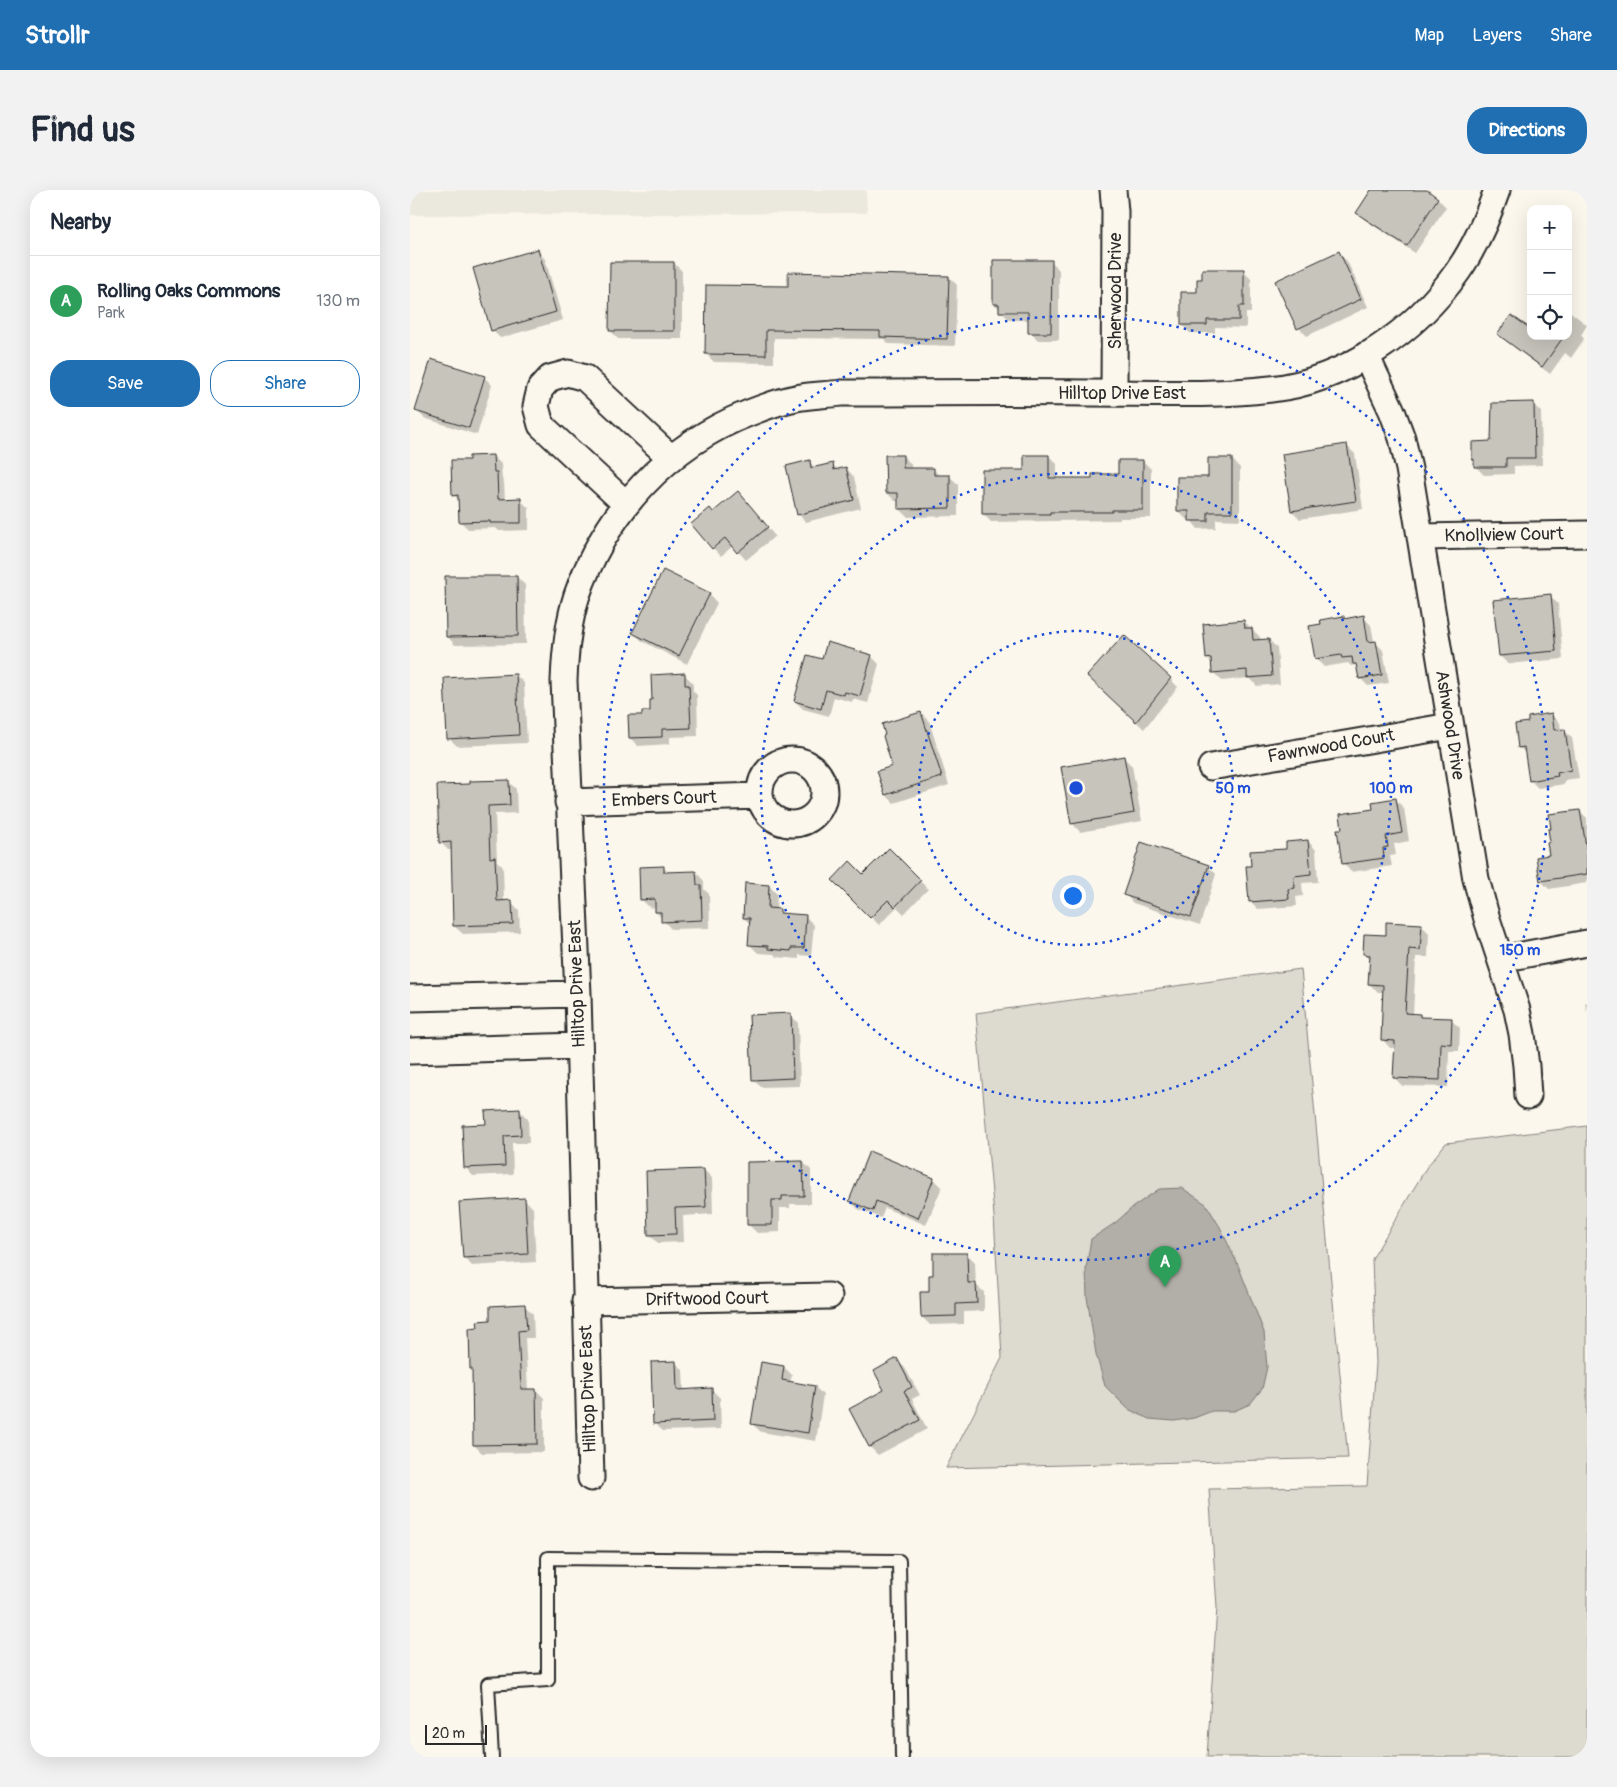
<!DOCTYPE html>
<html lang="en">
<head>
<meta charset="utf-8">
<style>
  body { margin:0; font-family:Pangolin,sans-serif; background:#f2f2f3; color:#1f2937 }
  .controls { position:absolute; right:15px; top:15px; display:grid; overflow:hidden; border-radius:10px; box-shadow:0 5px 20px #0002 }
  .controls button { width:45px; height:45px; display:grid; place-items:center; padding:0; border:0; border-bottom:1px solid #e0e1e3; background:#fff; color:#1f2937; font:25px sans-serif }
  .scale { position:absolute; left:15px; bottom:12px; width:62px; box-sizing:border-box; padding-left:5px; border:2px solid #2b2b2b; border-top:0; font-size:14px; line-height:18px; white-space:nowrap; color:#2b2b2b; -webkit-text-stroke:4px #fbf7ec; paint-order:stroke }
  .you { position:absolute; left:662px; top:705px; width:18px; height:18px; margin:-12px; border:4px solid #fff; border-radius:50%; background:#1a73e8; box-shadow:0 0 0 8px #1a73e833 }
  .badge { display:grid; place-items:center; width:32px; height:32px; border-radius:50%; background:#1f6fb2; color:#fff; font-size:16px; font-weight:700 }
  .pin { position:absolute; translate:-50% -41px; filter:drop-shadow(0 1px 2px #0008) }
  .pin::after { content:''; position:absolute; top:26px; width:18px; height:15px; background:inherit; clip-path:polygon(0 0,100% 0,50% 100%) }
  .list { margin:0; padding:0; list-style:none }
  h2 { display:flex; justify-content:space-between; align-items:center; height:65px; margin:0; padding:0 20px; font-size:21px }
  h2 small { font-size:16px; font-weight:400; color:#747a83 }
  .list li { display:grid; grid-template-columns:32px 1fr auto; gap:15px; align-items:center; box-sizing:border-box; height:90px; padding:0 20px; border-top:1px solid #e0e1e3 }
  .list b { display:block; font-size:19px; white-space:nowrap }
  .list p { margin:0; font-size:16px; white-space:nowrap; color:#747a83 }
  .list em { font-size:16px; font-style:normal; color:#747a83 }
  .actions { display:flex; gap:10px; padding:15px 20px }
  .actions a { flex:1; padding:11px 0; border:1px solid #1f6fb2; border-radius:20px; text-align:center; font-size:18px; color:#1f6fb2 }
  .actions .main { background:#1f6fb2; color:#fff }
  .icon { flex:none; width:28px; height:28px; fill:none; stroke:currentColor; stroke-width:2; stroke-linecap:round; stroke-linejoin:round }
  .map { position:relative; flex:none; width:1177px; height:1567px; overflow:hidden; border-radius:20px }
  header { display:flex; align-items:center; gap:30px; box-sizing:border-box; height:70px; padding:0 25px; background:#1f6fb2; color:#fff }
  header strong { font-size:24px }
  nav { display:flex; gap:28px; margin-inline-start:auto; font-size:18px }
  .intro { display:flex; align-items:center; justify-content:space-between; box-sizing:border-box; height:120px; padding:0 30px }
  h1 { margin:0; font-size:35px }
  .button { padding:12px 22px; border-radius:20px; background:#1f6fb2; color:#fff; font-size:18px; font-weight:700 }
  main { display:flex; gap:30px; padding:0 30px }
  aside { flex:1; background:#fff; border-radius:20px; box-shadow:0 5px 20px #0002 }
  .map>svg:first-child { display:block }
  .built { fill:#ebe8de }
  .green { fill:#dddad0; stroke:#84827e }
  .water { fill:#b1afa7; stroke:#7b7a75 }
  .shadow { fill:#0003; fill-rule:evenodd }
  .building { fill:#c7c4bc; stroke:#2b2b2b }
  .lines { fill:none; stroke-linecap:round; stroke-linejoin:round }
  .service-casing { stroke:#2b2b2b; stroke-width:16 }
  .minor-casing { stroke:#2b2b2b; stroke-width:29 }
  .service { stroke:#fbf7ec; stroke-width:12 }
  .minor { stroke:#fbf7ec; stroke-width:25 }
  .ring { fill:none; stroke:#1d4ed8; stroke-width:2.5; stroke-dasharray:2.5 5 }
  .labels { text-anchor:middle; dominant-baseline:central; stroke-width:5; stroke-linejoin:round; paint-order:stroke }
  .street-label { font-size:18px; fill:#2b2b2b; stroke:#fbf7ec }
  .centre { fill:#1d4ed8; stroke:#fbf7ec; stroke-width:2.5 }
  .ring-label { font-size:15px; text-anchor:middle; font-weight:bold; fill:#1d4ed8; stroke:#fbf7ec; stroke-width:5; stroke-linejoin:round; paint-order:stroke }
</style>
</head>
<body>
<header>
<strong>Strollr</strong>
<nav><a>Map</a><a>Layers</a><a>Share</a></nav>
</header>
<div class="intro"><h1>Find us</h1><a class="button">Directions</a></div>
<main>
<aside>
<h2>Nearby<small></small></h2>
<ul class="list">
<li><span class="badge" style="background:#2e9e5b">A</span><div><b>Rolling Oaks Commons</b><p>Park</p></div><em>130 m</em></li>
</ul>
<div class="actions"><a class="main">Save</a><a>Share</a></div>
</aside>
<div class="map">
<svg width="1177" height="1567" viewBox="0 0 1177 1567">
  <rect width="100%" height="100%" fill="#fbf7ec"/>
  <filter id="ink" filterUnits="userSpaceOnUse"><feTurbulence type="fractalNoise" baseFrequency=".02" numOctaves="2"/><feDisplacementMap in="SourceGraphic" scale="10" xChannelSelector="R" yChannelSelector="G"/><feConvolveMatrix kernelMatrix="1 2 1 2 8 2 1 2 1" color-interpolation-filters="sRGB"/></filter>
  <g filter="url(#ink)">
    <path class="built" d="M 0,0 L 456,0 L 457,23 L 0,25 Z"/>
    <path class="green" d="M 891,779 L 938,1268 L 536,1278 L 592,1168 L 584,1026 L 566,823 Z
      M 1177,936 L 1177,1567 L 797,1567 L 807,1417 L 799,1299 L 957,1296 L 966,1173 L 962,1069 L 1016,978 L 1036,953 Z"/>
    <path class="water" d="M 772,998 L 796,1014 L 810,1037 L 828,1075 L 854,1142 L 857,1177 L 852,1199 L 840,1214 L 824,1221 L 802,1221 L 784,1228 L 764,1231 L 739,1229 L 718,1219 L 695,1196 L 686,1164 L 677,1107 L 676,1079 L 681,1049 L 705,1033 L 723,1017 L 749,999 Z"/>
    <path class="shadow" d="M 962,0 L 1015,0 L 1028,9 L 1036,17 L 1005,63 L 955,30 L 947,22 Z
      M 127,61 L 135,69 L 153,130 L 90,148 L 82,140 Z
      M 928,63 L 937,71 L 958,117 L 897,146 L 889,138 Z
      M 641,71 L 649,80 L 649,150 L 628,150 L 620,142 L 620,130 L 599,130 L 584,113 ZM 594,121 L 625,121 L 625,123 L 597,123 Z
      M 264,73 L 272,81 L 272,149 L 208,149 L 200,140 Z
      M 833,81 L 841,89 L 841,123 L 836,123 L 836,138 L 805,137 L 805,143 L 780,143 L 772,135 L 788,104 Z
      M 539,87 L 547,95 L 545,156 L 479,154 L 474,149 L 364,148 L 364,173 L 304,172 L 296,164 L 380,97 Z
      M 1158,120 L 1177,135 L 1171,145 L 1174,149 L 1161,168 L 1155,163 L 1140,184 L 1097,152 L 1089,144 L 1118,138 L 1121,134 L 1121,146 L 1158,146 Z
      M 74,187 L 82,195 L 67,245 L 14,228 L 6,220 Z
      M 1123,214 L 1131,222 L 1132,275 L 1104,276 L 1104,284 L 1074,285 L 1066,277 L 1065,271 L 1064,269 Z
      M 936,255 L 945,264 L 953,319 L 890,329 L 882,321 Z
      M 83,266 L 91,274 L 92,289 L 94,292 L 95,310 L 110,310 L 119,318 L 119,340 L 89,341 L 86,338 L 58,339 L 50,331 L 49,311 L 44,305 Z
      M 493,266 L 501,274 L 501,280 L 524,280 L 530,286 L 539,286 L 548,294 L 548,326 L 498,327 L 489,318 L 489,311 L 485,311 L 477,303 Z
      M 639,266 L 647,274 L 647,289 L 683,289 L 709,285 L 733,271 L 741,279 L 741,328 L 710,328 L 710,330 L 581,332 L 573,324 L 615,281 Z
      M 822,269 L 830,278 L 830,330 L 806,329 L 806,338 L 788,339 L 780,329 L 776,329 L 768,321 Z
      M 399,272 L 406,278 L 423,275 L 428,280 L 436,278 L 444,287 L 451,318 L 396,332 L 388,324 Z
      M 328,303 L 365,346 L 336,370 L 323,356 L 311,366 L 303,358 L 303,324 Z
      M 107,387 L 115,395 L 116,454 L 45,455 L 37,446 Z
      M 299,404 L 307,413 L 277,474 L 232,451 L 224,443 Z
      M 1140,406 L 1148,414 L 1153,469 L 1098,474 L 1090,466 Z
      M 933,427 L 936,430 L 953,427 L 961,435 L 964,451 L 973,460 L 979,493 L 958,496 L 950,488 L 948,478 L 946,475 L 941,476 L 938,473 L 914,477 L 906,469 L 912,435 Z
      M 834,431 L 850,447 L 850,451 L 859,450 L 867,458 L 870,494 L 847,496 L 839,488 L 812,491 L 804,483 L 803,474 L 797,468 Z
      M 461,466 L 469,474 L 458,513 L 443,509 L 442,512 L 424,507 L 419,526 L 393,519 L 385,511 L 413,471 Z
      M 106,485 L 114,493 L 117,553 L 47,556 L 39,548 Z
      M 275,485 L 283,493 L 283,501 L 287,505 L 288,546 L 260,547 L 260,554 L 228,556 L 220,548 L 234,526 L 241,522 L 243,511 Z
      M 760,489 L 768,497 L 734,539 L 686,494 Z
      M 511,523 L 519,531 L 539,595 L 484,613 L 476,605 L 484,577 Z
      M 1142,525 L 1150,533 L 1151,540 L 1154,540 L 1162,548 L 1169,588 L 1155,590 L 1155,594 L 1128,598 L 1120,590 L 1116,564 L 1110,558 Z
      M 714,568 L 722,576 L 732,631 L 670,642 L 662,633 Z
      M 98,591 L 106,599 L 107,623 L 85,624 L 87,671 L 93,677 L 94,712 L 101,712 L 109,720 L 110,742 L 53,744 L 44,736 L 42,660 L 38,660 L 30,652 L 62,595 Z
      M 986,610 L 994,618 L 999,651 L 984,654 L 986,665 L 980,666 L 982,676 L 941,682 L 933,673 L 934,640 L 964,620 Z
      M 1170,621 L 1177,628 L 1177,693 L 1139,699 L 1131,691 L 1140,666 Z
      M 898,651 L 906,660 L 908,692 L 892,693 L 893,706 L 886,707 L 887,716 L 848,719 L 840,711 L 878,660 Z
      M 479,660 L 518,699 L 494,724 L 487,717 L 469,735 L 424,690 L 453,686 Z
      M 798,676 L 806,684 L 790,735 L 723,713 L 715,704 Z
      M 253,677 L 259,683 L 286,682 L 294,691 L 294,699 L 299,704 L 300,738 L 261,739 L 246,722 L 246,717 L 240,718 L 232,710 Z
      M 359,696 L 367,704 L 366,720 L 370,720 L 375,725 L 395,726 L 404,735 L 401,766 L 389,765 L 389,769 L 367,767 L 364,764 L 348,763 L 340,755 L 341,735 L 334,728 Z
      M 1011,735 L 1019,743 L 1018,767 L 1006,767 L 1003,825 L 1010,825 L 1013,829 L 1041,830 L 1050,838 L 1049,861 L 1039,861 L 1038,897 L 992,896 L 984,887 L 986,858 L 980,858 L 972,849 L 974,802 L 968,802 L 959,794 L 961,770 L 954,764 L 977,747 Z
      M 1177,812 L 1177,823 L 1175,813 Z
      M 380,824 L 388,833 L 390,896 L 351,897 L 343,889 Z
      M 110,921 L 118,929 L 119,953 L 102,953 L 103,984 L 63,986 L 55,977 L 77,935 Z
      M 460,963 L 524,989 L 532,997 L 516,1035 L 475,1018 L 471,1028 L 448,1019 L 440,1011 Z
      M 393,972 L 401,980 L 401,1014 L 380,1014 L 380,1018 L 370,1018 L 370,1042 L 347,1043 L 339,1035 Z
      M 294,980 L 302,988 L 303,1024 L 273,1026 L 274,1052 L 248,1053 L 239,1044 Z
      M 114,1009 L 123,1018 L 126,1072 L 62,1076 L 54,1067 Z
      M 557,1064 L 565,1072 L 566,1095 L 574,1102 L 574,1121 L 554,1122 L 554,1134 L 520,1135 L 512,1127 L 521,1103 L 525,1086 Z
      M 115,1116 L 123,1124 L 124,1148 L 115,1148 L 118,1200 L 126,1200 L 134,1208 L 134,1262 L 72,1263 L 64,1255 L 63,1180 L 61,1179 L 69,1139 Z
      M 487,1170 L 495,1178 L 510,1205 L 502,1209 L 517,1239 L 468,1265 L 460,1257 L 476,1201 Z
      M 265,1172 L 273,1180 L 274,1201 L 302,1200 L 310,1208 L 311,1239 L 253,1241 L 244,1233 Z
      M 374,1177 L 382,1185 L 380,1193 L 405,1197 L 413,1205 L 406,1251 L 351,1242 L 342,1234 Z"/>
    <path class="building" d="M 961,0 L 1017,0 L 1028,8 L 997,56 L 946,23 Z
      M 128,59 L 146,122 L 81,141 L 63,78 Z
      M 929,61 L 951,109 L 887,139 L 865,91 Z
      M 583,70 L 642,70 L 641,143 L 618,143 L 618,122 L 589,122 L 589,114 L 583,114 Z
      M 200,72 L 264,72 L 264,141 L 199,141 Z
      M 792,79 L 834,79 L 834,116 L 829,116 L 829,130 L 797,130 L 797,135 L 771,135 L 771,102 L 787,102 L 787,89 L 792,89 Z
      M 378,82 L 539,86 L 537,149 L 470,147 L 470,141 L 356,140 L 356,165 L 295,164 L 296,95 L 378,96 Z
      M 1101,125 L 1121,139 L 1121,146 L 1154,146 L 1132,177 L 1087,144 Z
      M 21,169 L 75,186 L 59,238 L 5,221 Z
      M 1124,212 L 1125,268 L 1096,268 L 1096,277 L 1064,277 L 1064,269 L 1062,270 L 1062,252 L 1081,251 L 1082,213 Z
      M 937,254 L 946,311 L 881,321 L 872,264 Z
      M 83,265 L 84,282 L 87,282 L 88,309 L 111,308 L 111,333 L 80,333 L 80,331 L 49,332 L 48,305 L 42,306 L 41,270 L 59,270 L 59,266 Z
      M 475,265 L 493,265 L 493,278 L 524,278 L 524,285 L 540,285 L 540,318 L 488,319 L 488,303 L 476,303 Z
      M 614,265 L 639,265 L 639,288 L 682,288 L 682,284 L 708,284 L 708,270 L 733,270 L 733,320 L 702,320 L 702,322 L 640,322 L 640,324 L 572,324 L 572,280 L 614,280 Z
      M 798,268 L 822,268 L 822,322 L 798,322 L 798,331 L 779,331 L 779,321 L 767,321 L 767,287 L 798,287 Z
      M 400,270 L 401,278 L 423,273 L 424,280 L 436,277 L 444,310 L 387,325 L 376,276 Z
      M 328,301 L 358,337 L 327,363 L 315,348 L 302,359 L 281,334 L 300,318 L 303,322 Z
      M 253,380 L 300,403 L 269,466 L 222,443 Z
      M 35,386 L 107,386 L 108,446 L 36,447 Z
      M 1141,404 L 1146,461 L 1089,466 L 1083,410 Z
      M 954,425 L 958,452 L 966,451 L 972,485 L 949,489 L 946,474 L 943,474 L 942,467 L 932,468 L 931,465 L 905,469 L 899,436 L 911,434 L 910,430 L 934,426 L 934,429 Z
      M 834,430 L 835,438 L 842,438 L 843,450 L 859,449 L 862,486 L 837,488 L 837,480 L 802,483 L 801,468 L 796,469 L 793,434 Z
      M 714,445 L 761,488 L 726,532 L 677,486 Z
      M 417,452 L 462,465 L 450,506 L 435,502 L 434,505 L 416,500 L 411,519 L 384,511 L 397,465 L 412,469 Z
      M 275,483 L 275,495 L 279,495 L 281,538 L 252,539 L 252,547 L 219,548 L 218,525 L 232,525 L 232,521 L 240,521 L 240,510 L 242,510 L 241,485 Z
      M 106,484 L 109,545 L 37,549 L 34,488 Z
      M 511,522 L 532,587 L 475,605 L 467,581 L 482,576 L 473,546 L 475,545 L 472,534 Z
      M 1142,523 L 1144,540 L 1155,539 L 1161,580 L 1147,583 L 1148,586 L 1119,591 L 1114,557 L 1108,558 L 1105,534 L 1118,532 L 1118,527 Z
      M 714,566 L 724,623 L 661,634 L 651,577 Z
      M 99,590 L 100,615 L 78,616 L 80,668 L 85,667 L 87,711 L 102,710 L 103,734 L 43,736 L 41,652 L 29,653 L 27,595 L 60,594 L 60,591 Z
      M 986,608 L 992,643 L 976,646 L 978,657 L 973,658 L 974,668 L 932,674 L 927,639 L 932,639 L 930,624 L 963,619 L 962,612 Z
      M 1170,620 L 1177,662 L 1177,684 L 1130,691 L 1126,667 L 1139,665 L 1137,653 L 1140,652 L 1138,639 L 1141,639 L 1139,624 Z
      M 898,650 L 901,684 L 884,686 L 885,698 L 878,699 L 879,709 L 839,712 L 836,676 L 841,676 L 840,661 L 876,659 L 876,652 Z
      M 731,652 L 799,675 L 781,727 L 713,705 Z
      M 479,658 L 511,690 L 485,717 L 478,710 L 460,728 L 422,690 L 440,671 L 453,684 Z
      M 254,676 L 254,682 L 286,681 L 287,695 L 291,695 L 292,730 L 251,732 L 251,722 L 245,722 L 245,709 L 230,710 L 229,677 Z
      M 335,693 L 359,695 L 358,718 L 370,719 L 370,723 L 396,725 L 394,758 L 381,758 L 381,761 L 358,759 L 358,756 L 338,755 L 340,728 L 333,728 Z
      M 976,732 L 1012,734 L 1010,760 L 999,759 L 995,823 L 1010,824 L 1010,827 L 1042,828 L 1041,854 L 1031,853 L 1030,890 L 983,888 L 985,851 L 971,850 L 973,795 L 958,794 L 960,765 L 953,764 L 954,744 L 976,745 Z
      M 381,823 L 383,888 L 342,890 L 339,825 Z
      M 110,919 L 111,945 L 94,946 L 95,976 L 54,978 L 52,935 L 76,934 L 75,921 Z
      M 459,961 L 524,988 L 508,1028 L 466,1011 L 463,1021 L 439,1011 Z
      M 393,971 L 394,1006 L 372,1006 L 372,1010 L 362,1010 L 362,1035 L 337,1035 L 337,972 Z
      M 294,979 L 296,1017 L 265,1018 L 266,1044 L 238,1045 L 236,981 Z
      M 115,1008 L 118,1064 L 53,1068 L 49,1012 Z
      M 523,1063 L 557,1063 L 558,1093 L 566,1093 L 567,1113 L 546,1114 L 546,1126 L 511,1127 L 510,1102 L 519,1102 L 519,1085 L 523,1085 Z
      M 115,1114 L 117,1140 L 108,1141 L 111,1199 L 126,1199 L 127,1254 L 63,1255 L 62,1179 L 60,1179 L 59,1138 L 68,1137 L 67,1131 L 80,1130 L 80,1116 Z
      M 487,1168 L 502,1197 L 494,1201 L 510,1230 L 459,1257 L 439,1219 L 474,1200 L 464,1181 Z
      M 266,1171 L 267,1200 L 302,1198 L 303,1231 L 243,1234 L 241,1172 Z
      M 351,1172 L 374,1176 L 372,1190 L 405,1196 L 398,1243 L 341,1234 Z"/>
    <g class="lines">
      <g class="service-casing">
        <path id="service" d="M 82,1567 L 78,1494 L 138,1490 L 138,1368 L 489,1371 L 492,1567"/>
      </g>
      <g class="minor-casing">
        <path id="minor" d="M 703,0 L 705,21 L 704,203
          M 956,165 L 982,221 L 992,248 L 999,279 L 1066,689 L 1077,729 L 1107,820 L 1112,844 L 1116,876 L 1118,906
          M 216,314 L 131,235 L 126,216 L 130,199 L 140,188 L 158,183 L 175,188 L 261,268
          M 1010,347 L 1177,344
          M350 602a32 32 0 1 1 64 0a32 32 0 1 1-64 0Z
          M 801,577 L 1040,536
          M 158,612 L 350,606
          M 1091,769 L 1177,753
          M 0,808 L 168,804
          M 0,861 L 169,856
          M 175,1111 L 419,1106
          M 181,1288 L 168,804 L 154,491 C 155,462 158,433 167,405 C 196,322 257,255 339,223 C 354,217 370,211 386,208 C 401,205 416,205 431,203 C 514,203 597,202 680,203 C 740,203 801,206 861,199 C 935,191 1006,141 1048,81 C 1065,57 1077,29 1087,0"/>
      </g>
      <use href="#service" class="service"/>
      <use href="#minor" class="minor"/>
    </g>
  </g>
  <g class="ring">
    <circle cx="666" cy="598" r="157"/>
    <circle cx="666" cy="598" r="315"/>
    <circle cx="666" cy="598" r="472"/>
  </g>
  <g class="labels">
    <g class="street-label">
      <text transform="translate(705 101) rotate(-90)">Sherwood Drive</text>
      <text x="712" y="203">Hilltop Drive East</text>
      <text transform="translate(1094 345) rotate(-1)">Knollview Court</text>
      <text transform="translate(1040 535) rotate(81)">Ashwood Drive</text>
      <text transform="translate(921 556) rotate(-10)">Fawnwood Court</text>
      <text transform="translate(254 609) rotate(-2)">Embers Court</text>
      <text transform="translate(167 794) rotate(-92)">Hilltop Drive East</text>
      <text transform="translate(297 1109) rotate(-1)">Driftwood Court</text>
      <text transform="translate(178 1199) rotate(-92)">Hilltop Drive East</text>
    </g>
  </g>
  <circle cx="666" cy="598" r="8" class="centre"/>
  <g class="ring-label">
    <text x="823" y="603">50 m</text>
    <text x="981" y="603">100 m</text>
    <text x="1110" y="765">150 m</text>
  </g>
</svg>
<div class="controls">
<button>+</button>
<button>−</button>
<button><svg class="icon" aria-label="locate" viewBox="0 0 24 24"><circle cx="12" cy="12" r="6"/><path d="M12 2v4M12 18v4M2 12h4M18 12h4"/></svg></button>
</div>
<div class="scale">20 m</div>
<div class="you"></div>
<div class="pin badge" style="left:755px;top:1097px;background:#2e9e5b">A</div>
</div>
</main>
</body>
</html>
